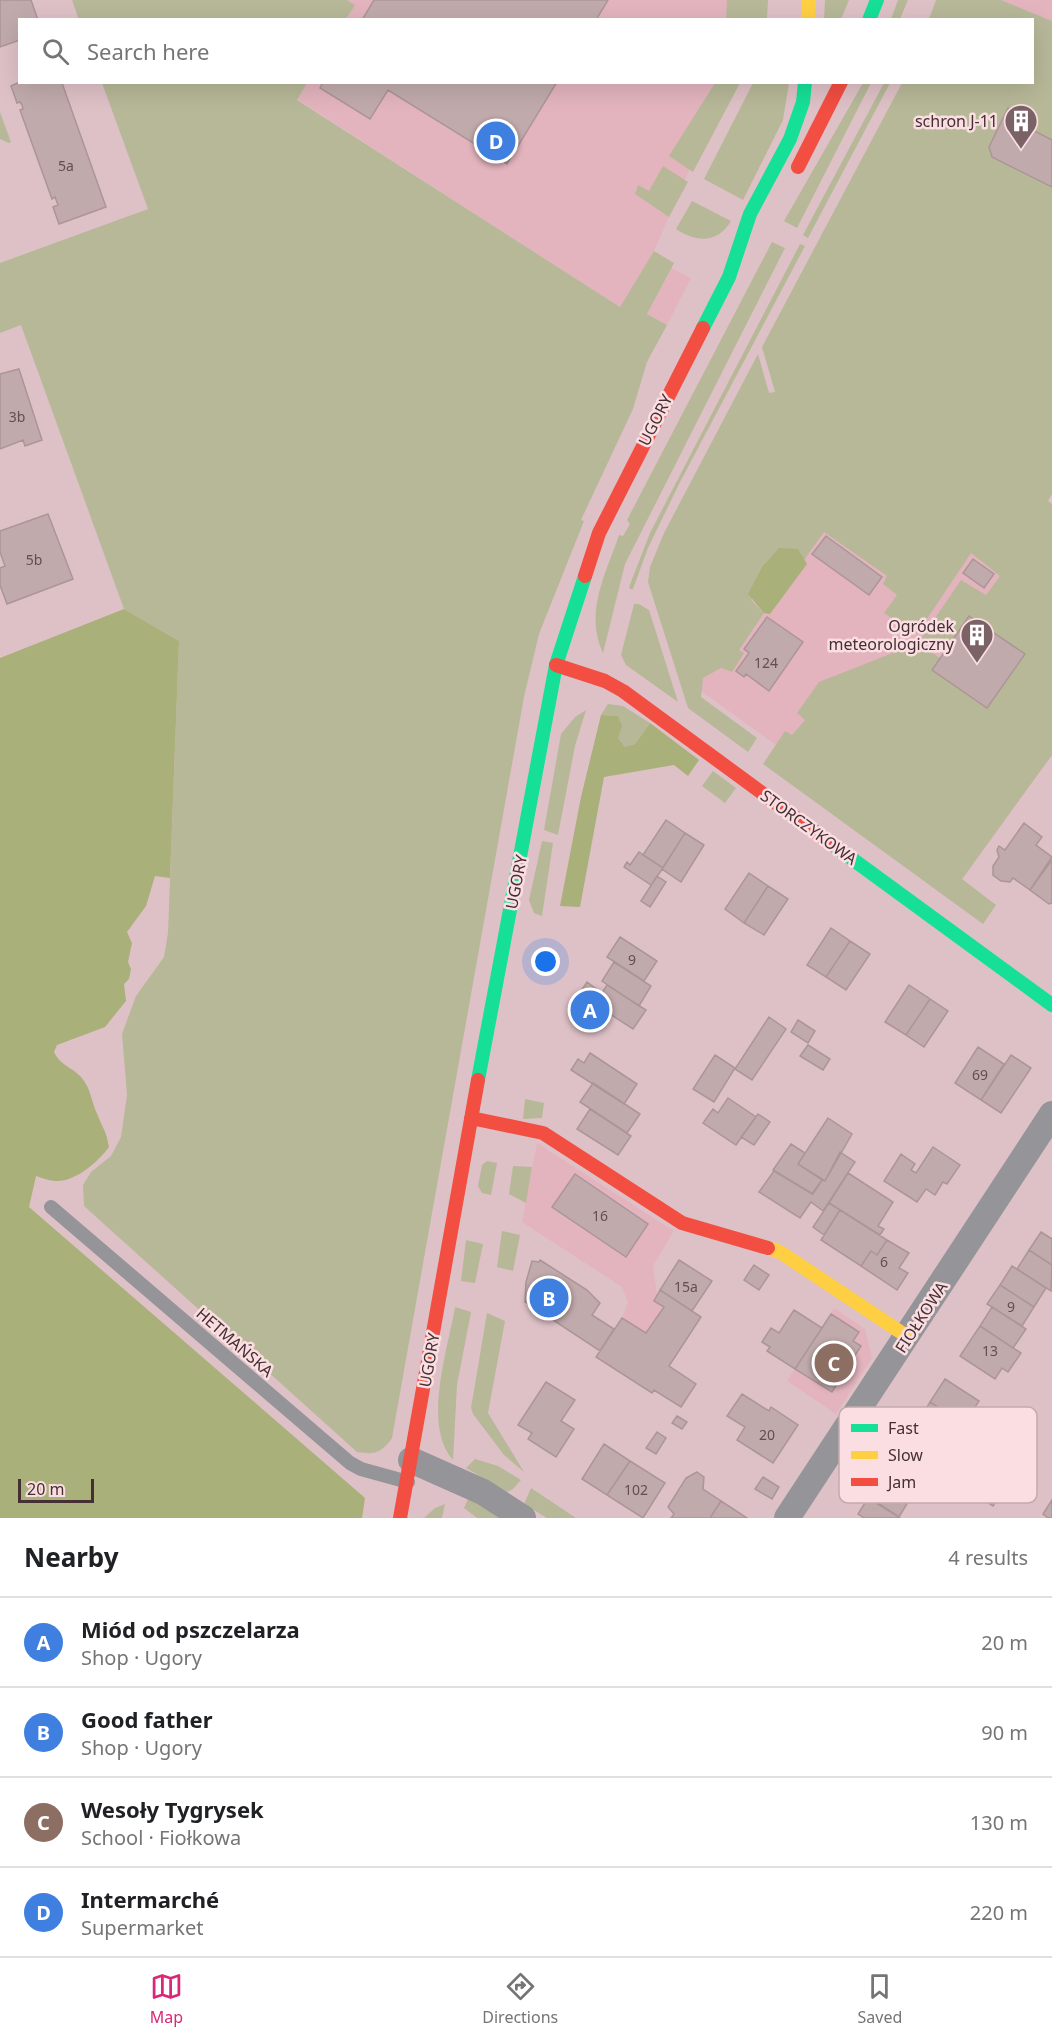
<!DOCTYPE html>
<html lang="en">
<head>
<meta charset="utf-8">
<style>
  body { margin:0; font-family:"Noto Sans",sans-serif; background:#f2f2f2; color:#202124 }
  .scale { position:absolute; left:18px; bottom:15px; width:76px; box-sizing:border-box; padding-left:6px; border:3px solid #442f33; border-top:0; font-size:16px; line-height:21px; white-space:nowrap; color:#442f33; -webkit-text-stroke:4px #fadee2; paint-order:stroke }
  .you { position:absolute; left:546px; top:962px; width:21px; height:21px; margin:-15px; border:4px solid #fff; border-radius:50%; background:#1a73e8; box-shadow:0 0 0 9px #1a73e833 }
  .badge { display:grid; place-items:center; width:39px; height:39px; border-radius:50%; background:#db2777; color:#fff; font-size:20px; font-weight:700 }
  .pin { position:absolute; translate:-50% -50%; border:3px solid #fff; box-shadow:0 2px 6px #0006 }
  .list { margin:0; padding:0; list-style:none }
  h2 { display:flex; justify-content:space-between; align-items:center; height:78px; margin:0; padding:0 24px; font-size:26px }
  h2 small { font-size:20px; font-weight:400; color:#757577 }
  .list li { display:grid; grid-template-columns:39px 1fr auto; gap:18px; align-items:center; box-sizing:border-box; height:90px; padding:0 24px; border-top:2px solid #e0e0e0 }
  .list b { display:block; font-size:22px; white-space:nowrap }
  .list p { margin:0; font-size:20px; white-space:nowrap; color:#757577 }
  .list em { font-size:20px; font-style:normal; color:#757577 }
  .icon { flex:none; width:33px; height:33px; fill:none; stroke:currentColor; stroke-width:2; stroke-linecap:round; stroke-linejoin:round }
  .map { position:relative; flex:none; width:1052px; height:1518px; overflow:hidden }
  .search { position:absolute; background:#fff; box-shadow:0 6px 24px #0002; left:18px; right:18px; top:18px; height:66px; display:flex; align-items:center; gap:15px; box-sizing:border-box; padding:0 21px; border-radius:0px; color:#757577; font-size:22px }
  .sheet { height:438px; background:#fff }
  nav { display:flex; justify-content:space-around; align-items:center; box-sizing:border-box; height:84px; border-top:2px solid #e0e0e0; background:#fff; font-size:16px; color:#757577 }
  nav a { display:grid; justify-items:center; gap:3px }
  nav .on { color:#db2777 }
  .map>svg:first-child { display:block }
  .built { fill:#e3b4be }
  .green { fill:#b7b898 }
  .forest { fill:#a9b079 }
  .building { fill:#c1aaac; stroke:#ab9597; stroke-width:1.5 }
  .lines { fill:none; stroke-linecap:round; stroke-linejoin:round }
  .lane { stroke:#949499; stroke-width:14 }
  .street { stroke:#949499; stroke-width:26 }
  .fast { stroke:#16e098; stroke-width:14 }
  .slow { stroke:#ffcf43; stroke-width:14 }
  .jam { stroke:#f24e42; stroke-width:14 }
  .labels { text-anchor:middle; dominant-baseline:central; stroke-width:5; stroke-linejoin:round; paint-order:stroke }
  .number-label { font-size:14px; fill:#634e51 }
  .poi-label { font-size:16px; fill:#442f33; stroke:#fadee2; text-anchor:end }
  .street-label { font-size:16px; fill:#442f33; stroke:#fadee2 }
  .key { fill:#fadee2; stroke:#c3aaae; stroke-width:1.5 }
  .key-label { font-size:16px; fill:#442f33 }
</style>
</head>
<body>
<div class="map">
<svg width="1052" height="1518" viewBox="0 0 1052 1518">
  <rect width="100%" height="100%" fill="#dec1c7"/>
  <path class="built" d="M 347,0 L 735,0 L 737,20 L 346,20 L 354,5 Z
    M 1001,0 L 1052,0 L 1052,21 Z
    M 307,82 L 727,83 L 654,251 L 620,307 L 297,99 Z
    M 671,268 L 691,278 L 667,325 L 647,314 Z
    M 776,397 L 1052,594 L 1052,755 L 962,880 L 697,688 Z
    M 537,1143 L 674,1231 L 653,1266 L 657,1294 L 654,1301 L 664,1307 L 646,1333 L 622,1318 L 628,1302 L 622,1287 L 522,1222 Z
    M 834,1308 L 865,1329 L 872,1358 L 836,1414 L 787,1381 Z"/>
  <path class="green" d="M 72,0 L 347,0 L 355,5 L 346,19 L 79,20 Z
    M 727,0 L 768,0 L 767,19 L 726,19 Z
    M 825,0 L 849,0 L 841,19 L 824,20 Z
    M 898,0 L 908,0 L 900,19 L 891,19 Z
    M 936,0 L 1001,0 L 1052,21 L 1052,494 L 1048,501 L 1052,504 L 1052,755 L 962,879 L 996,905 L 983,924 L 763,764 L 785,731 L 792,735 L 805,720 L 797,713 L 819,682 L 918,643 L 940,658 L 943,653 L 922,637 L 961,580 L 986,595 L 1000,576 L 971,553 L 917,634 L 884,613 L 897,595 L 883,584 L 887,576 L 824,532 L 804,560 L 798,549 L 751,600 L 764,613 L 739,650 L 744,653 L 732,672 L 721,668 L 703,678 L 701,697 L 757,738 L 748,752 L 688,708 L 648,582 L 650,567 L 664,533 L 758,354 L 769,393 L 775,392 L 762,347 L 902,83 L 1032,82 L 1032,20 L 929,19 Z
    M 102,83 L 307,83 L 297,100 L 620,307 L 654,251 L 674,263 L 647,314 L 667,325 L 647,362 L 633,409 L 581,520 L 584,521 L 539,634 L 524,697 L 392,1438 C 382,1453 374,1455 357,1452 L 84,1206 L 83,1185 L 91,1172 L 111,1156 L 121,1137 L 127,1095 L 122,1034 L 136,996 L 164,957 L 168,933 L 179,641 L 124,609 L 21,325 L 0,333 L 0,263 L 148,209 Z
    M 715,83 L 740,83 L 693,172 L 669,156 Z
    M 753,83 L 789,83 L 783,120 L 743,200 L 704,179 Z
    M 863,83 L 871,83 L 797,228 L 784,221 Z
    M 884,83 L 890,83 L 808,238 L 803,235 Z
    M 0,112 L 11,142 L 9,143 L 0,139 Z
    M 663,166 L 688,182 L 669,217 L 635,194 L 638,185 L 649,191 Z
    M 692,201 L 731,221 C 718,243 697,243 676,229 Z
    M 772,242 L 785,248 L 625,564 L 603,653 C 584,612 606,574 619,535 L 623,536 L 630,524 L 627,520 Z
    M 800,244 L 805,246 L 679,484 L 648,548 L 633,589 L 630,589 L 629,587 L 650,533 Z
    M 634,604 L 639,604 L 649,610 L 678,702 L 626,665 L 621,655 Z
    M 608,704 L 623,706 L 650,723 L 635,744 L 625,747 L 618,738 L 618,716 L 601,715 Z
    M 586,710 L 575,746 L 558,835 L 544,830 L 561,734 L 575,717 Z
    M 713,771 L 736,788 L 725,803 L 702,786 Z
    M 542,841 L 553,843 L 542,916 L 534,913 L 529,900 Z
    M 525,1099 L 544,1103 L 542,1118 L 523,1119 Z
    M 487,1161 L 497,1163 L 491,1195 L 482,1193 L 478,1186 L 482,1165 Z
    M 513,1166 L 532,1167 L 526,1203 L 509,1194 Z
    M 502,1231 L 520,1235 L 513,1271 L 497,1267 Z
    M 466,1240 L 483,1244 L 475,1283 L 461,1281 Z
    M 455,1307 L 471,1312 L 457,1385 L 453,1460 C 422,1426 448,1349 455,1307 Z
    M 487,1313 L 505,1321 L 488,1413 L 524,1472 L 504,1455 L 473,1414 L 471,1408 Z
    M 475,1459 L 498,1466 L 521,1480 L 513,1489 L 507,1492 L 466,1468 Z
    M 531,1488 L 576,1518 L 547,1518 L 524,1504 Z
    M 468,1499 L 483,1505 L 504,1518 L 477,1518 L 464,1508 Z
    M 445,1504 L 442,1518 L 424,1518 L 435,1508 Z"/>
  <path class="forest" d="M 779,548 L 798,549 L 807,564 L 770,614 L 764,613 L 748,594 L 762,567 Z
    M 124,609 L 179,641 L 170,878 L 155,876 L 146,906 L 127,932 L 132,943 L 128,962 L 131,969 L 129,979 L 124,984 L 126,1001 L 105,1027 L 57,1045 L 54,1052 C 61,1066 72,1067 81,1077 C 92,1090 91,1102 98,1116 C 104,1131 106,1130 109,1147 C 98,1162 75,1182 56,1181 C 49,1181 43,1178 36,1176 L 29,1207 L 365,1498 L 362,1518 L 0,1518 L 0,658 Z
    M 601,715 L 618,716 L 622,726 L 618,738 L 625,747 L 635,744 L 650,723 L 699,760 L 688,776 L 674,765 L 604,777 L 580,907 L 560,906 L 581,797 Z"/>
  <path class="building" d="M 0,0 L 31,0 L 38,20 L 20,20 L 20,40 L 0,47 Z
    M 374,0 L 608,0 L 596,20 L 362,20 Z
    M 20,82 L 62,83 L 106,207 L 59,224 L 53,207 L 58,205 L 55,197 L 52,199 L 20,110 L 23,109 L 22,105 L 20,102 L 17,103 L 11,86 Z
    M 323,82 L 557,82 L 507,164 L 388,90 L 370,119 L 320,88 Z
    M 1008,108 L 1025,117 L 1021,124 L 1052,140 L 1052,187 L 992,157 L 989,147 Z
    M 19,369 L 42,440 L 25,446 L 23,440 L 0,449 L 0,374 Z
    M 48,514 L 73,579 L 7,604 L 0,585 L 0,568 L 5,566 L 0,552 L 0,531 Z
    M 826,536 L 882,577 L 869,595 L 812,554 Z
    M 973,559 L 994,574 L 984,588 L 963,573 Z
    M 969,616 L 1025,654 L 987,708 L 932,670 Z
    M 767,617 L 803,642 L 769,691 L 746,674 L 744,677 L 736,671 L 749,653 L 744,649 Z
    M 666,820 L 685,833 L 663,868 L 643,855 Z
    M 1024,823 L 1042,837 L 1036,845 L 1052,857 L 1030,890 L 1013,878 L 1010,882 L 1001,881 L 993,875 L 993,866 L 999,857 L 997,850 L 999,846 L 1005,850 Z
    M 685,833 L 704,845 L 681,882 L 662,869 Z
    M 639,852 L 663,868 L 651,885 L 624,867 L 627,862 L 630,865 Z
    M 1052,860 L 1052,903 L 1049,904 L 1030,890 Z
    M 749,873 L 768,886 L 744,923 L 725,909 Z
    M 657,876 L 666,882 L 650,907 L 641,901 Z
    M 768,886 L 788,899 L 764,935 L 744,923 Z
    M 831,928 L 850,941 L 826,977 L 807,965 Z
    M 620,937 L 657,961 L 644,981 L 607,957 Z
    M 850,941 L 870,954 L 846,990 L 826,977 Z
    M 614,962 L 651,986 L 639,1006 L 602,981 Z
    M 587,982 L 602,993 L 607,985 L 646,1010 L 633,1029 L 579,994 Z
    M 909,985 L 930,999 L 906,1035 L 885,1022 Z
    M 930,999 L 948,1011 L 924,1047 L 906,1035 Z
    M 769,1017 L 786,1029 L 752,1080 L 735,1069 Z
    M 798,1020 L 815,1031 L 808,1043 L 791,1032 Z
    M 808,1045 L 830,1059 L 823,1070 L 800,1056 Z
    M 978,1047 L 1004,1064 L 981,1100 L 955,1083 Z
    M 590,1053 L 637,1084 L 624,1104 L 571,1070 L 578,1059 L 584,1063 Z
    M 715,1055 L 735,1068 L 714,1102 L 693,1089 Z
    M 1011,1055 L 1031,1068 L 1001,1113 L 981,1100 Z
    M 593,1083 L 640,1114 L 627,1133 L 580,1102 Z
    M 728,1098 L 756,1117 L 736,1145 L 703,1123 L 713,1109 L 718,1113 Z
    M 590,1109 L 631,1136 L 618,1155 L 577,1129 Z
    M 758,1114 L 770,1122 L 754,1145 L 741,1137 Z
    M 828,1118 L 852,1134 L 825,1181 L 798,1164 Z
    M 791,1144 L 805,1153 L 798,1164 L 822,1180 L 813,1194 L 773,1170 Z
    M 933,1147 L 960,1165 L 947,1184 L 943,1182 L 935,1195 L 926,1189 L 917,1202 L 884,1181 L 901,1154 L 915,1164 L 911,1170 L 916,1173 Z
    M 840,1152 L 855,1162 L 823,1211 L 811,1202 L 800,1218 L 759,1192 L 774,1171 L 812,1194 L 822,1180 L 825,1181 Z
    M 848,1173 L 893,1202 L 878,1226 L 884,1229 L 880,1235 L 829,1203 Z
    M 575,1174 L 648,1224 L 626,1257 L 552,1207 Z
    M 829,1203 L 840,1210 L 824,1235 L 813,1227 Z
    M 840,1210 L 887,1240 L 877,1255 L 871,1251 L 861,1266 L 821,1240 Z
    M 1041,1232 L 1052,1239 L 1052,1265 L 1029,1250 Z
    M 887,1240 L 909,1253 L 899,1268 L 908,1273 L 897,1290 L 861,1266 L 871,1251 L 877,1255 Z
    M 1029,1250 L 1052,1265 L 1051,1291 L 1017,1269 Z
    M 540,1260 L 587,1290 L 600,1303 L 592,1315 L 614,1329 L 600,1351 L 553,1320 L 555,1316 L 525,1302 L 526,1282 L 532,1261 L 539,1262 Z
    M 679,1260 L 712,1281 L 692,1311 L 660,1290 Z
    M 754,1265 L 769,1275 L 759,1290 L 744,1280 Z
    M 1012,1266 L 1046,1288 L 1034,1307 L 1000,1285 Z
    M 1000,1285 L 1034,1307 L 1022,1326 L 987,1304 Z
    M 660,1290 L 701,1317 L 669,1366 L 696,1384 L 681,1407 L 654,1390 L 652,1393 L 596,1357 L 622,1318 L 646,1333 L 664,1307 L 654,1301 Z
    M 992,1307 L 1026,1329 L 1013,1348 L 980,1326 Z
    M 794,1310 L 822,1328 L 795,1369 L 767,1351 L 770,1347 L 762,1342 L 771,1328 L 779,1333 Z
    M 831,1314 L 859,1332 L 853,1341 L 861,1346 L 832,1392 L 795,1369 Z
    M 980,1326 L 1021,1353 L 1008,1372 L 1002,1368 L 995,1379 L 960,1356 Z
    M 945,1379 L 979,1401 L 964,1424 L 930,1402 Z
    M 546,1382 L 575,1400 L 561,1421 L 574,1429 L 556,1457 L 528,1439 L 532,1433 L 518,1425 Z
    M 742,1394 L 769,1411 L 771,1407 L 798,1425 L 773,1463 L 737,1440 L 745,1427 L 727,1416 Z
    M 930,1402 L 964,1424 L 953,1440 L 920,1419 Z
    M 677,1416 L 687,1422 L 682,1429 L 672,1423 Z
    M 657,1432 L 666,1438 L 656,1454 L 646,1448 Z
    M 604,1444 L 630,1461 L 607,1495 L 582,1479 Z
    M 630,1461 L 665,1483 L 643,1518 L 607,1495 Z
    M 697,1472 L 704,1477 L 703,1489 L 721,1501 L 710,1518 L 671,1518 L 674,1514 L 668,1507 L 686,1478 Z
    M 876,1475 L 911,1497 L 899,1517 L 864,1494 Z
    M 763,1477 L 779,1487 L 772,1499 L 755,1489 Z
    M 988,1495 L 996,1501 L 993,1506 L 984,1500 Z
    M 868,1498 L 899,1517 L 900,1518 L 864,1518 L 858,1514 Z
    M 1052,1500 L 1052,1518 L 1048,1518 L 1043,1514 Z
    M 721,1501 L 747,1518 L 710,1518 Z"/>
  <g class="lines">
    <path class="lane" d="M 51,1207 L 350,1463 L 361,1469 L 408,1482"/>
    <path class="street" d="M 411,1460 L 483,1492 L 523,1518
      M 787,1518 L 1052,1114"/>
    <path class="fast" d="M 869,20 L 877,0
      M 703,328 L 729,277 L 750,214 L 790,139 L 803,102 L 805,82
      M 829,842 L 1052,1005
      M 478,1080 L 556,665 L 585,576"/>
    <path class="slow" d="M 808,20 L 809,0
      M 768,1248 L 780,1252 L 908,1337"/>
    <path class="jam" d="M 798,167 L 841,82
      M 585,576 L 599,533 L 703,328
      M 556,665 L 605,681 L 623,691 L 829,842
      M 471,1118 L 543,1133 L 682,1223 L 768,1248
      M 400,1518 L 478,1080"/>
  </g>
  <defs>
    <g id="building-pin" transform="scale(1.725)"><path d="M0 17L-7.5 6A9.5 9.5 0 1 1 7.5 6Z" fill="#7a6267" stroke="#fadee2"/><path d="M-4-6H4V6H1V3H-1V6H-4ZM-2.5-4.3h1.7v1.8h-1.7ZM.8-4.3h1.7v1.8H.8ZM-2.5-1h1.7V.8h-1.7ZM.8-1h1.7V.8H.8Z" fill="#fff"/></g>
  </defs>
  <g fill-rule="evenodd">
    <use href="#building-pin" x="1021" y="121"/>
    <use href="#building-pin" x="977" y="635"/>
  </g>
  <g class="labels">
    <g class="number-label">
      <text x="66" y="165">5a</text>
      <text x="17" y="416">3b</text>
      <text x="34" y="559">5b</text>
      <text x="766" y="662">124</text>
      <text x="632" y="959">9</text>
      <text x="980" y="1074">69</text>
      <text x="600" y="1215">16</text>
      <text x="884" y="1261">6</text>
      <text x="686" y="1286">15a</text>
      <text x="1011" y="1306">9</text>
      <text x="990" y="1350">13</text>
      <text x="767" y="1434">20</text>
      <text x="636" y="1489">102</text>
    </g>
    <g class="poi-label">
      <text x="998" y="121">schron J-11</text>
      <text x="954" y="626">Ogródek<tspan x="954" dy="18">meteorologiczny</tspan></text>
    </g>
    <g class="street-label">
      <text transform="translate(655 420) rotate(-63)">UGORY</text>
      <text transform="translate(809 827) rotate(36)">STORCZYKOWA</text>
      <text transform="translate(516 882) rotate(-79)">UGORY</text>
      <text transform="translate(921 1317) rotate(-57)">FIOŁKOWA</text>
      <text transform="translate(235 1342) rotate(41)">HETMAŃSKA</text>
      <text transform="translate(429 1360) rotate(-80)">UGORY</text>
    </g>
  </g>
  <rect x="839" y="1407" width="198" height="96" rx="9" class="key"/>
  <rect x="851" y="1424" width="27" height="8" fill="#16e098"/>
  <rect x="851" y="1451" width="27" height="8" fill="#ffcf43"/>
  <rect x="851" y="1478" width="27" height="8" fill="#f24e42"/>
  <g class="key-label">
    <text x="888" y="1434">Fast</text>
    <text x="888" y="1461">Slow</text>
    <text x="888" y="1488">Jam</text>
  </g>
</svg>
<div class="scale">20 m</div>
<div class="you"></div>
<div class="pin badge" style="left:590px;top:1010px;background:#3f7fe0">A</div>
<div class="pin badge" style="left:549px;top:1298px;background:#3f7fe0">B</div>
<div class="pin badge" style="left:834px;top:1363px;background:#8d6e63">C</div>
<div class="pin badge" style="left:496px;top:141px;background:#3f7fe0">D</div>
<div class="search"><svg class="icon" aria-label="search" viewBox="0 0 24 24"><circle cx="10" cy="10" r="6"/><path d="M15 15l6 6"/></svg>Search here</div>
</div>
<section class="sheet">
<h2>Nearby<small>4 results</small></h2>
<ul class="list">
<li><span class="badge" style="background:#3f7fe0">A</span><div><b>Miód od pszczelarza</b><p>Shop · Ugory</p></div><em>20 m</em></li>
<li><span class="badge" style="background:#3f7fe0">B</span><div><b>Good father</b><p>Shop · Ugory</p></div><em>90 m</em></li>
<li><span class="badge" style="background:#8d6e63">C</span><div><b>Wesoły Tygrysek</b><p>School · Fiołkowa</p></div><em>130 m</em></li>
<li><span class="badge" style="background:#3f7fe0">D</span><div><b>Intermarché</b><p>Supermarket</p></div><em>220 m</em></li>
</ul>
</section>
<nav>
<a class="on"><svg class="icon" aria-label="map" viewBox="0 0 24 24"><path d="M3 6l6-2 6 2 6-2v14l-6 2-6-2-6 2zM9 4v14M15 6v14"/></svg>Map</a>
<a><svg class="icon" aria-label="directions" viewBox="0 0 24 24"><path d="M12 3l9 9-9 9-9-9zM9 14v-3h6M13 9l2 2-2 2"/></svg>Directions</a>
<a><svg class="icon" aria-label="saved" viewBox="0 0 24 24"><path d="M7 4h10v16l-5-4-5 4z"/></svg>Saved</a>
</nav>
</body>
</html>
